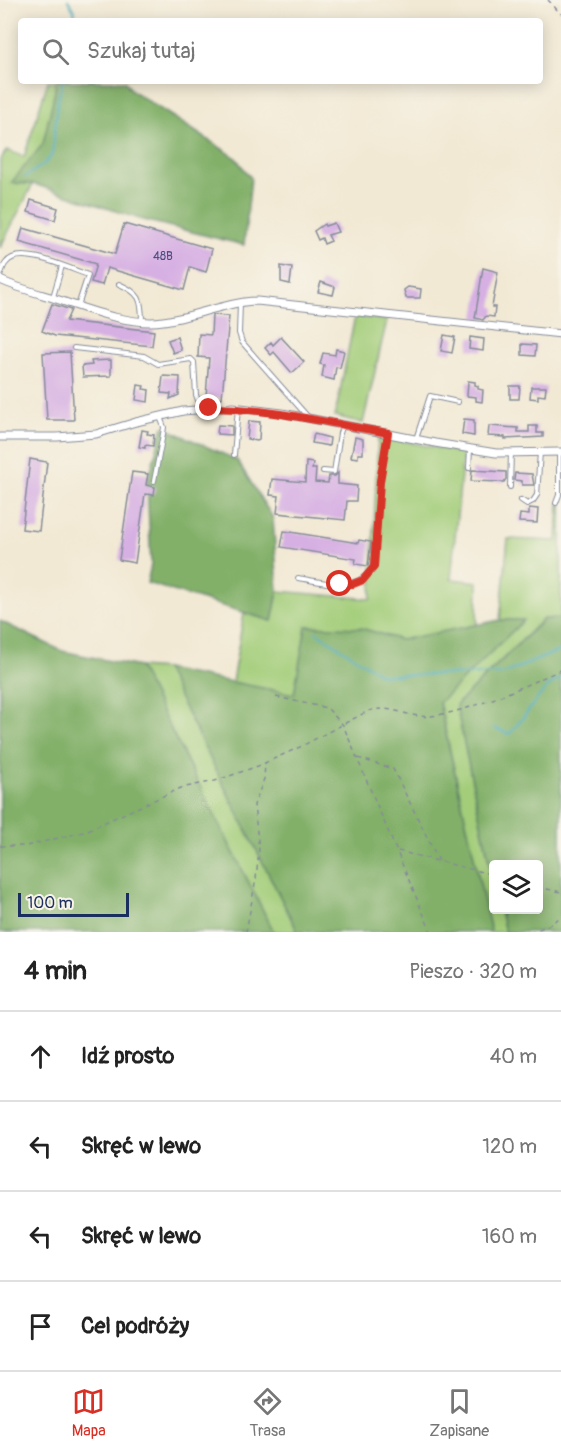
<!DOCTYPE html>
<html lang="pl">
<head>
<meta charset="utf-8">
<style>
  body { margin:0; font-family:Pangolin,sans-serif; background:#f2f2f2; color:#222 }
  .controls { position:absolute; right:18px; bottom:18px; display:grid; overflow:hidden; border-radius:6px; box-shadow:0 3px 15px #0003 }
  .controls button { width:54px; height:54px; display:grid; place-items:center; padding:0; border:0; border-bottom:2px solid #e0e0e0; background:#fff; color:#222; font:30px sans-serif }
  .scale { position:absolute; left:18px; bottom:15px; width:111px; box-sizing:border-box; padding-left:6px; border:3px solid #1b2f5e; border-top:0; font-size:16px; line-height:21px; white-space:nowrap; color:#1b2f5e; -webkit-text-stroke:4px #f7f3e8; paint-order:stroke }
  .stop { position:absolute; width:18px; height:18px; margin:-14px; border:4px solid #d93025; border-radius:50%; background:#fff }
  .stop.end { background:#d93025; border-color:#fff; box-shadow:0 2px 6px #0008 }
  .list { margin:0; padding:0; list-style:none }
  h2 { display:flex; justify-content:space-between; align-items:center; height:78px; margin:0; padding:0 24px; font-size:26px }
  h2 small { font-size:20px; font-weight:400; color:#767676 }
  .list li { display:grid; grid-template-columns:39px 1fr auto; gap:18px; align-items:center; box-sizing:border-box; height:90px; padding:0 24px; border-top:2px solid #e0e0e0 }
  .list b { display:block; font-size:22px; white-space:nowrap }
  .list em { font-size:20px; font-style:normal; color:#767676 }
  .icon { flex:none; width:33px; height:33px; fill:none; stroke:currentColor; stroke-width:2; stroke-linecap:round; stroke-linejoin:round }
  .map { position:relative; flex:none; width:561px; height:932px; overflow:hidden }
  .search { position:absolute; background:#fff; box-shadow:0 3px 15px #0003; left:18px; right:18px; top:18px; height:66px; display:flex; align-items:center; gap:15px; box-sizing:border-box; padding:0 21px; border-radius:6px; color:#767676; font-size:22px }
  .sheet { height:438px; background:#fff }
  nav { display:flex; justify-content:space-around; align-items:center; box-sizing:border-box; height:84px; border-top:2px solid #e0e0e0; background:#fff; font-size:16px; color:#767676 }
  nav a { display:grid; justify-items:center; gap:3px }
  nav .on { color:#d93025 }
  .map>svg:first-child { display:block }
  .green { fill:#a3cd79; stroke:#5f7e6c; stroke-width:1.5 }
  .forest { fill:#82b069; stroke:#4e7064; stroke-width:1.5 }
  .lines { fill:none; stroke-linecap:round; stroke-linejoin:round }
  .stream { stroke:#42abc2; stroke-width:2 }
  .building { fill:#d6afe3 }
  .lane-casing { stroke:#868c99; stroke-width:6 }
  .street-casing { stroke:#868c99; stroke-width:9 }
  .path { stroke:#868c99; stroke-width:1.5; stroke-dasharray:4.5 4.5; stroke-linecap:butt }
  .lane { stroke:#fff; stroke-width:4 }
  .street { stroke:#fff; stroke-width:7 }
  .route { stroke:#d93025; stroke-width:8 }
  .labels { text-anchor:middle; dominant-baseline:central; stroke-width:6; stroke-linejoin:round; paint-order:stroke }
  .number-label { font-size:12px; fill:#4a4f7f }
</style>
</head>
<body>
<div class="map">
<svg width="561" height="932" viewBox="0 0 561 932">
  <rect width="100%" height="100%" fill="#f7f3e8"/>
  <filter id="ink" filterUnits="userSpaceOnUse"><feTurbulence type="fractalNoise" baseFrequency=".0167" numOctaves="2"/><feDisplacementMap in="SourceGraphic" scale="12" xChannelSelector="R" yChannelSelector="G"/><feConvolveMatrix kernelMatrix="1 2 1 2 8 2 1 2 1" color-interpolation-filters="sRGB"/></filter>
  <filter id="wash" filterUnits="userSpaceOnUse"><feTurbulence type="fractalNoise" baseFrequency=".008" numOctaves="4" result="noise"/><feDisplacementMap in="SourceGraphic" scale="24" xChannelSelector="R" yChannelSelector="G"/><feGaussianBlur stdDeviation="1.35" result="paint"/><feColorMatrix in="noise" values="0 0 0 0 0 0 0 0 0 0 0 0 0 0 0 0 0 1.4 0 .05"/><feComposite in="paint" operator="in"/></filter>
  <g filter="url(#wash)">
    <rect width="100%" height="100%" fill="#f2e9d4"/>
    <path class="green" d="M 48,81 L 55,81 L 55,91 L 43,144 L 12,183 L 33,184 L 0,248 L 0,160 L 7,150 L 24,157 Z
      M 355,316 L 387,320 L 363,423 L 335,416 Z
      M 378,436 L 463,453 L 451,579 L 478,582 L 477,625 L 401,640 L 361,628 L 295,695 L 232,682 L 244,613 L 272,621 L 278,591 L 371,599 Z
      M 559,504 L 561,504 L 561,618 L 543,619 L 456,705 L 493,880 L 494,910 L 500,910 L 505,932 L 491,932 L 439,702 L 523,620 L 500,620 L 508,539 L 557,541 Z
      M 139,667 L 165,669 L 298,932 L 274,932 Z"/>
    <path class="forest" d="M 55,81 L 125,81 L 131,90 L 235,157 L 251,178 L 244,245 L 140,219 L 34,184 L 11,183 L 43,144 L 55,91 Z
      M 163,427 L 237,460 L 273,518 L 278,591 L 272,621 L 147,583 L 151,565 L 147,484 Z
      M 561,618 L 561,932 L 505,932 L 500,910 L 538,910 L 538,864 L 494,864 L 493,880 L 456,705 L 544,619 Z
      M 500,620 L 524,620 L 439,703 L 491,932 L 298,932 L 165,669 L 294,694 L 306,626 L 361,628 L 401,640 Z
      M 0,621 L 62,651 L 139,667 L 274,932 L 0,932 Z"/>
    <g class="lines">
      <path class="stream" d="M 68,0 L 74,11 L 76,21
        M 25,177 L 44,164 L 52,155 L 58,99 L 63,81
        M 316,632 L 382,675 L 503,674 L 561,650
        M 494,728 L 509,734 C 526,719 540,686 561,679"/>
    </g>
    <g id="blocks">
      <path class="building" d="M 31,200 L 58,208 L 55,220 L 28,212 Z
        M 334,223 L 338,232 L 328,235 L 331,241 L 324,244 L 322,238 L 318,240 L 314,231 L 324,224 L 325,226 Z
        M 124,224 L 212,249 L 206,272 L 190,267 L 184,290 L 107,268 L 102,285 L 91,282 L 96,264 L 19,242 L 23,228 L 115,254 Z
        M 281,266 L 292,268 L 290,284 L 281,282 Z
        M 483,268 L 498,272 L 492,307 L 495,307 L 494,317 L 486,316 L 483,320 L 475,318 Z
        M 321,282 L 335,287 L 333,295 L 318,292 Z
        M 408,287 L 421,289 L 420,298 L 406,298 L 404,290 Z
        M 52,304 L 71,310 L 66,321 L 154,331 L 152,346 L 55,336 L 42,331 Z
        M 212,315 L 229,316 L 222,398 L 206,396 L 209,358 L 198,357 L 199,334 L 211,335 Z
        M 444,335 L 455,337 L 452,353 L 441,351 Z
        M 177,337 L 181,350 L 173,353 L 168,340 Z
        M 281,337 L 304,362 L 292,373 L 274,352 L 271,355 L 265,348 L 271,342 L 273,345 Z
        M 470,337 L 484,339 L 483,351 L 469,349 Z
        M 522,344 L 536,345 L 535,356 L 522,355 Z
        M 336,349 L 344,351 L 340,368 L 336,367 L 334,380 L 322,377 L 324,365 L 320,364 L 323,353 L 335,355 Z
        M 70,352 L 74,420 L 47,420 L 43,353 Z
        M 111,360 L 111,376 L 83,377 L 82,366 L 92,365 L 91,361 Z
        M 163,376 L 180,377 L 179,395 L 170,399 L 171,394 L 161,393 Z
        M 468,381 L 475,382 L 475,385 L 478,386 L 478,389 L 483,390 L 482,402 L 476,401 L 476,397 L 467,396 Z
        M 138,385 L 144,386 L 143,389 L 149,390 L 148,402 L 136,400 Z
        M 510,386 L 520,386 L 519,399 L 510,399 Z
        M 531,387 L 546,387 L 545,396 L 538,395 L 538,399 L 530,398 Z
        M 464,419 L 474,420 L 474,436 L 462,434 Z
        M 249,421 L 260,422 L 259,440 L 257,441 L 247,439 Z
        M 218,425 L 232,426 L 232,435 L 217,434 Z
        M 489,426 L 518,428 L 518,432 L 529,432 L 529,426 L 537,426 L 537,433 L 543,433 L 543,437 L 505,439 L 505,437 L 488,436 Z
        M 142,430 L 148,431 L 147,434 L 154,435 L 153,446 L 145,445 L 145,448 L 139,447 Z
        M 314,434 L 330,438 L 329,446 L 312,443 Z
        M 355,437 L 363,439 L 363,454 L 358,454 L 358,458 L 351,457 Z
        M 30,459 L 47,462 L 39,531 L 22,529 Z
        M 306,462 L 313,463 L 312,469 L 316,469 L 315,482 L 328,483 L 329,476 L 335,476 L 338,473 L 338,484 L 357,486 L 356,501 L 347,501 L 345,520 L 277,513 L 279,496 L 270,495 L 272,479 L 305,482 Z
        M 472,470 L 506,472 L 506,479 L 504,482 L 471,481 Z
        M 132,472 L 148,474 L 146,485 L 155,487 L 154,495 L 145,494 L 135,563 L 119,560 Z
        M 515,473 L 532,474 L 534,485 L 522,485 L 522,481 L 514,480 Z
        M 529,508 L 538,509 L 537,523 L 519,522 L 520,514 L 529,515 Z
        M 284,531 L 358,543 L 359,540 L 371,542 L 368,566 L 355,564 L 356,559 L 281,547 Z"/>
    </g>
  </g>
  <g filter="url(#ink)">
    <use href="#blocks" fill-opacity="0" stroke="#868c99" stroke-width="1.5"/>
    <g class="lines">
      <g class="lane-casing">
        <path id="lane" d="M 0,276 C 2,272 3,266 6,263 C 19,244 70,269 88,275 L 78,306
          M 119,284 C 140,293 142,299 142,322
          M 53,297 L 62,266
          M 240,303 L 239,333 L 242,342 L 308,417
          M 74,348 L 144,356 L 158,364 L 191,359 L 194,362 L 196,395 L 201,408
          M 416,439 L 430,396 L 458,402
          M 234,455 L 238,408
          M 469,468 L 470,449
          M 323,471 L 334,472 L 340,433 L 343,425
          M 154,481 L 163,434 L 164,427 L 160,417
          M 510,487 L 511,452
          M 521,500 L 527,504 L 533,501 L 537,495 L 540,452
          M 556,503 L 559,495 L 559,452
          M 298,578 C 325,582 356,594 373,567 L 380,481 L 388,434"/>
      </g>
      <g class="street-casing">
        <path id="street" d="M 0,280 C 18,288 37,293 56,299 C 87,309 130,326 163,321 C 195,317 225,302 257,301 L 561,334
          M 0,437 L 57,437 L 96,434 L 136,422 L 183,411 L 233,407 L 282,413 L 435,443 L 496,453 L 561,452"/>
      </g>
      <path class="path" d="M 548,0 L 561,14
        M 276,697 L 327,708 L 343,725 L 431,932
        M 358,758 L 393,769 L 439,861
        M 0,846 L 26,846 L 83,832 L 181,788 L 215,781 L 258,766 L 300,747 L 368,711 C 394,704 408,719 431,716 C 477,710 519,687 561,670
        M 398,851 L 494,875
        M 538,887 L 561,892
        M 246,932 L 256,879 L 259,850 L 254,805 L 264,779 L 265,763
        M 530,932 L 547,926 L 561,917"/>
      <use href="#lane" class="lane"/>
      <use href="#street" class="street"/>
    </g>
  </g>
  <g class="lines" filter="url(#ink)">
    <path class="route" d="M 209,408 C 270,408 328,423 388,433 L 380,481 L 374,567 L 363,580 L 353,584 L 340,584"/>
  </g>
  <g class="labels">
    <g class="number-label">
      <text x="163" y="256">48B</text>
    </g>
  </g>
</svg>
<div class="controls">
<button><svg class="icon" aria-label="layers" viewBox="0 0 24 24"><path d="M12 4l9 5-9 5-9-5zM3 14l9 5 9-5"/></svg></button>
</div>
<div class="scale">100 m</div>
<div class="stop" style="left:340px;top:584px"></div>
<div class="stop end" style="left:209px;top:408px"></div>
<div class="search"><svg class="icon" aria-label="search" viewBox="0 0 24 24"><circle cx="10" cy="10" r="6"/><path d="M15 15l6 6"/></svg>Szukaj tutaj</div>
</div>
<section class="sheet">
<h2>4 min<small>Pieszo · 320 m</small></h2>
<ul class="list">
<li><svg class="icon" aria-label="ahead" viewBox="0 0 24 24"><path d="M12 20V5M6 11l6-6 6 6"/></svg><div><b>Idź prosto</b></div><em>40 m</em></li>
<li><svg class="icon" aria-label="left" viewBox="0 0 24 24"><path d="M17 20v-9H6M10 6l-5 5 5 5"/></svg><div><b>Skręć w lewo</b></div><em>120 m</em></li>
<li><svg class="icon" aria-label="left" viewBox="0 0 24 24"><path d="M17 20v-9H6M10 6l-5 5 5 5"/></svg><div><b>Skręć w lewo</b></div><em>160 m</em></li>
<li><svg class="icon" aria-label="arrive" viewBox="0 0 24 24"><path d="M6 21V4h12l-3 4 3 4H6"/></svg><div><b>Cel podróży</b></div></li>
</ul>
</section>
<nav>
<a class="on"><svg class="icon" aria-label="map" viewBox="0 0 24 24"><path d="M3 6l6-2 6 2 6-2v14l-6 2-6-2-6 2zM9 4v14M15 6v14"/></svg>Mapa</a>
<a><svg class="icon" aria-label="directions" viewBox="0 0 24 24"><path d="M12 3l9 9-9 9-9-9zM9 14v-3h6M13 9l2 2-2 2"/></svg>Trasa</a>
<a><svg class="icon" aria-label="saved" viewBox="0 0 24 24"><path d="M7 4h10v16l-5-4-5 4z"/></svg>Zapisane</a>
</nav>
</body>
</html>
